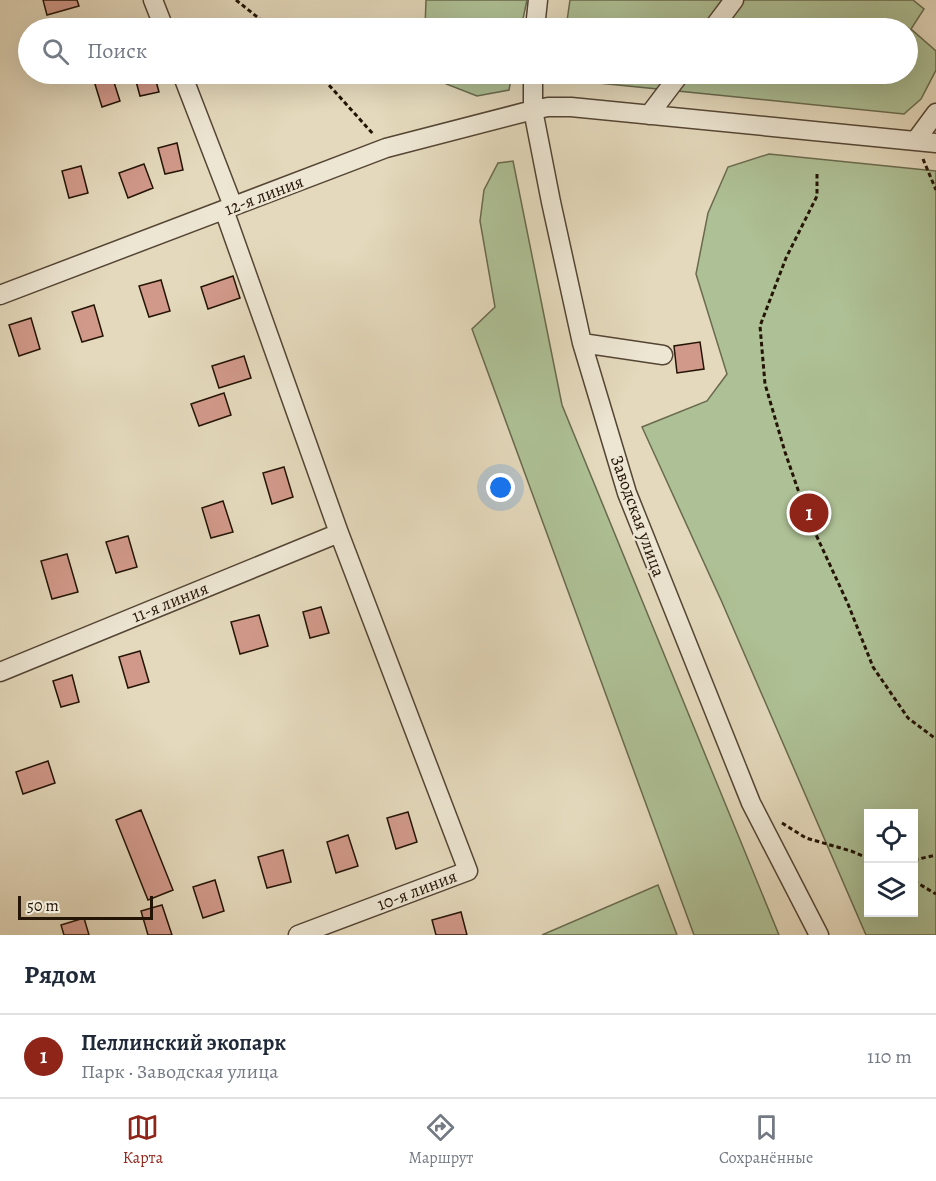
<!DOCTYPE html>
<html lang="ru">
<head>
<meta charset="utf-8">
<style>
  body { margin:0; font-family:Alegreya,serif; background:#f6f6f7; color:#1f2937 }
  .controls { position:absolute; right:18px; bottom:18px; display:grid; overflow:hidden; border-radius:0px; box-shadow:0 6px 24px #0002 }
  .controls button { width:54px; height:54px; display:grid; place-items:center; padding:0; border:0; border-bottom:2px solid #e0e1e3; background:#fff; color:#1f2937; font:30px sans-serif }
  .scale { position:absolute; left:18px; bottom:15px; width:135px; box-sizing:border-box; padding-left:6px; border:3px solid #241406; border-top:0; font-size:16px; line-height:21px; white-space:nowrap; color:#241406; -webkit-text-stroke:4px #ede6d3; paint-order:stroke }
  .you { position:absolute; left:501px; top:488px; width:21px; height:21px; margin:-15px; border:4px solid #fff; border-radius:50%; background:#1a73e8; box-shadow:0 0 0 9px #1a73e833 }
  .badge { display:grid; place-items:center; width:39px; height:39px; border-radius:50%; background:#8f2418; color:#fff; font-size:20px; font-weight:700 }
  .pin { position:absolute; translate:-50% -50%; border:3px solid #fff; box-shadow:0 2px 6px #0006 }
  .list { margin:0; padding:0; list-style:none }
  h2 { display:flex; justify-content:space-between; align-items:center; height:78px; margin:0; padding:0 24px; font-size:26px }
  h2 small { font-size:20px; font-weight:400; color:#747a83 }
  .list li { display:grid; grid-template-columns:39px 1fr auto; gap:18px; align-items:center; box-sizing:border-box; height:84px; padding:0 24px; border-top:2px solid #e0e1e3 }
  .list b { display:block; font-size:22px; white-space:nowrap }
  .list p { margin:0; font-size:20px; white-space:nowrap; color:#747a83 }
  .list em { font-size:20px; font-style:normal; color:#747a83 }
  .icon { flex:none; width:33px; height:33px; fill:none; stroke:currentColor; stroke-width:2; stroke-linecap:round; stroke-linejoin:round }
  .map { position:relative; flex:none; width:936px; height:935px; overflow:hidden }
  .search { position:absolute; background:#fff; box-shadow:0 6px 24px #0002; left:18px; right:18px; top:18px; height:66px; display:flex; align-items:center; gap:15px; box-sizing:border-box; padding:0 21px; border-radius:33px; color:#747a83; font-size:22px }
  .sheet { height:162px; background:#fff }
  nav { display:flex; justify-content:space-around; align-items:center; box-sizing:border-box; height:84px; border-top:2px solid #e0e1e3; background:#fff; font-size:16px; color:#747a83 }
  nav a { display:grid; justify-items:center; gap:3px }
  nav .on { color:#8f2418 }
  .map>svg:first-child { display:block }
  .green { fill:#aec095; stroke:#696a4e; stroke-width:1.5; fill-rule:evenodd }
  .building { fill:#d1998a; stroke:#241406; stroke-width:1.5 }
  .lines { fill:none; stroke-linecap:round; stroke-linejoin:round }
  .minor-casing { stroke:#544534; stroke-width:21 }
  .path { stroke:#241406; stroke-width:3; stroke-dasharray:4.5 3; stroke-linecap:butt }
  .minor { stroke:#ede6d3; stroke-width:18 }
  .labels { text-anchor:middle; dominant-baseline:central; stroke-width:5; stroke-linejoin:round; paint-order:stroke }
  .street-label { font-size:18px; fill:#241406; stroke:#ede6d3 }
</style>
</head>
<body>
<div class="map">
<svg width="936" height="935" viewBox="0 0 936 935">
  <rect width="100%" height="100%" fill="#e4d9bc"/>
  <filter id="stains"><feTurbulence type="fractalNoise" baseFrequency=".00333" numOctaves="4"/><feColorMatrix values="0 0 0 0 .2 0 0 0 0 .09 0 0 0 0 .02 0 0 0 .5 -.17"/></filter>
  <radialGradient id="worn" r=".72"><stop offset=".6" stop-color="#630" stop-opacity="0"/><stop offset="1" stop-color="#630" stop-opacity=".3"/></radialGradient>
  <path class="green" d="M 426,0 L 527,0 L 521,28 L 425,28 Z
    M 570,0 L 913,0 L 924,9 L 911,29 L 936,51 L 936,70 L 921,99 L 904,114 L 559,79 L 560,74 L 908,74 L 908,28 L 566,28 Z
    M 435,74 L 512,74 L 509,90 L 477,96 L 441,82 Z
    M 769,154 L 936,171 L 936,935 L 866,935 L 721,600 L 642,427 L 707,401 L 727,374 L 696,274 L 708,213 L 728,167 ZM 868,814 L 914,814 L 914,912 L 868,912 Z
    M 513,161 L 562,405 L 779,935 L 694,935 L 472,329 L 495,307 L 480,221 L 484,190 L 498,163 Z
    M 658,885 L 677,935 L 542,935 Z"/>
  <path class="building" d="M 43,0 L 77,0 L 79,6 L 47,15 Z
    M 134,74 L 154,74 L 159,92 L 140,96 Z
    M 112,76 L 120,101 L 102,107 L 94,81 Z
    M 177,143 L 183,170 L 165,174 L 158,148 Z
    M 144,164 L 153,188 L 128,198 L 119,173 Z
    M 81,166 L 88,193 L 69,198 L 62,171 Z
    M 233,276 L 240,298 L 208,309 L 201,287 Z
    M 161,280 L 170,311 L 149,317 L 139,286 Z
    M 94,305 L 103,336 L 82,342 L 72,312 Z
    M 31,318 L 40,349 L 19,356 L 9,325 Z
    M 700,342 L 704,369 L 677,373 L 674,346 Z
    M 244,356 L 251,378 L 219,388 L 212,366 Z
    M 224,393 L 231,415 L 199,426 L 191,404 Z
    M 284,467 L 293,497 L 272,504 L 263,473 Z
    M 223,501 L 233,532 L 211,538 L 202,508 Z
    M 128,536 L 137,567 L 116,573 L 106,542 Z
    M 67,554 L 78,592 L 52,599 L 41,561 Z
    M 321,607 L 329,633 L 310,638 L 303,612 Z
    M 259,615 L 268,646 L 240,654 L 231,622 Z
    M 140,651 L 149,682 L 128,688 L 119,657 Z
    M 72,675 L 79,702 L 61,707 L 53,681 Z
    M 48,761 L 55,783 L 23,794 L 16,772 Z
    M 141,810 L 173,890 L 148,900 L 116,820 Z
    M 408,812 L 417,842 L 396,849 L 387,818 Z
    M 348,835 L 358,866 L 336,873 L 327,842 Z
    M 283,850 L 291,882 L 267,888 L 258,857 Z
    M 215,880 L 224,911 L 203,918 L 193,887 Z
    M 162,905 L 172,935 L 148,935 L 141,911 Z
    M 461,912 L 467,935 L 436,935 L 432,920 Z
    M 84,918 L 89,935 L 64,935 L 61,925 Z"/>
  <g class="lines">
    <g class="minor-casing">
      <path id="minor" d="M 153,0 L 164,28
        M 535,28 L 538,0
        M 713,28 L 734,0
        M 182,74 L 233,206
        M 533,74 L 533,110 L 551,202 L 582,343 L 627,493 L 751,803 L 819,935
        M 649,115 L 680,74
        M 916,140 L 936,113
        M 224,210 L 339,533 L 468,871 L 298,935
        M 0,295 L 386,148 L 533,110 L 548,107 L 571,107 L 936,143
        M 582,343 L 663,355
        M 0,672 L 339,533"/>
    </g>
    <path class="path" d="M 236,0 L 271,28
      M 319,74 L 374,135
      M 923,159 L 936,190
      M 817,174 L 817,196 L 786,258 L 760,326 L 765,384 L 785,452 L 806,513 L 848,604 L 873,667 L 908,718 L 936,739
      M 782,823 L 806,838 L 851,851 L 868,858
      M 914,860 L 936,855
      M 914,881 L 936,894"/>
    <use href="#minor" class="minor"/>
  </g>
  <g class="labels">
    <g class="street-label">
      <text transform="translate(264 195) rotate(-21)">12-я линия</text>
      <text transform="translate(638 516) rotate(70)">Заводская улица</text>
      <text transform="translate(170 602) rotate(-22)">11-я линия</text>
      <text transform="translate(417 890) rotate(-21)">10-я линия</text>
    </g>
  </g>
  <rect width="100%" height="100%" filter="url(#stains)"/>
  <rect width="100%" height="100%" fill="url(#worn)"/>
</svg>
<div class="controls">
<button><svg class="icon" aria-label="locate" viewBox="0 0 24 24"><circle cx="12" cy="12" r="6"/><path d="M12 2v4M12 18v4M2 12h4M18 12h4"/></svg></button>
<button><svg class="icon" aria-label="layers" viewBox="0 0 24 24"><path d="M12 4l9 5-9 5-9-5zM3 14l9 5 9-5"/></svg></button>
</div>
<div class="scale">50 m</div>
<div class="you"></div>
<div class="pin badge" style="left:809px;top:513px">1</div>
<div class="search"><svg class="icon" aria-label="search" viewBox="0 0 24 24"><circle cx="10" cy="10" r="6"/><path d="M15 15l6 6"/></svg>Поиск</div>
</div>
<section class="sheet">
<h2>Рядом<small></small></h2>
<ul class="list">
<li><span class="badge">1</span><div><b>Пеллинский экопарк</b><p>Парк · Заводская улица</p></div><em>110 m</em></li>
</ul>
</section>
<nav>
<a class="on"><svg class="icon" aria-label="map" viewBox="0 0 24 24"><path d="M3 6l6-2 6 2 6-2v14l-6 2-6-2-6 2zM9 4v14M15 6v14"/></svg>Карта</a>
<a><svg class="icon" aria-label="directions" viewBox="0 0 24 24"><path d="M12 3l9 9-9 9-9-9zM9 14v-3h6M13 9l2 2-2 2"/></svg>Маршрут</a>
<a><svg class="icon" aria-label="saved" viewBox="0 0 24 24"><path d="M7 4h10v16l-5-4-5 4z"/></svg>Сохранённые</a>
</nav>
</body>
</html>
